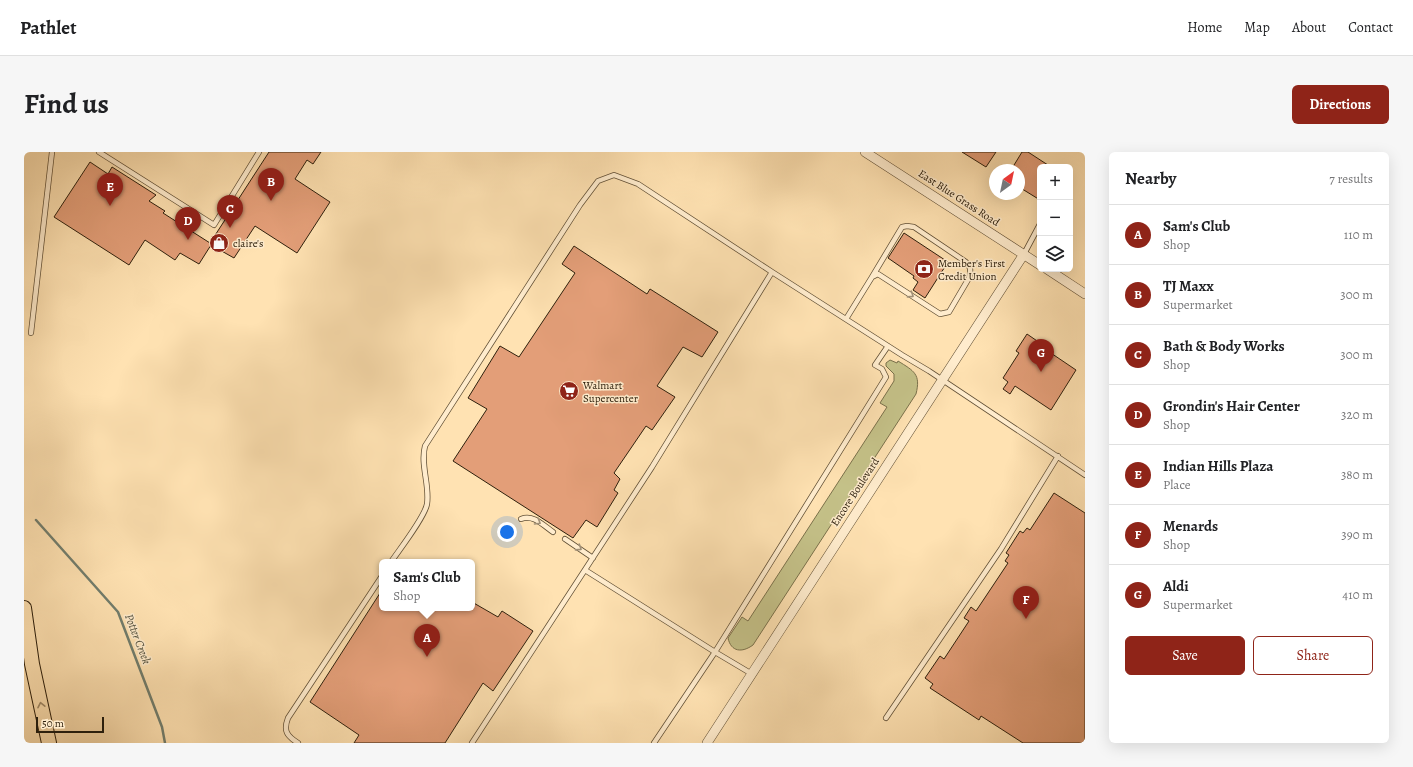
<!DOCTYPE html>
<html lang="en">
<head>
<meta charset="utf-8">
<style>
  body { margin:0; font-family:Alegreya,serif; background:#f6f6f6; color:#202124 }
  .controls { position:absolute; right:12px; top:12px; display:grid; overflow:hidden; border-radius:6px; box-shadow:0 4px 16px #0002 }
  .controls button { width:36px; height:36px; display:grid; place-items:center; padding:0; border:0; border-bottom:1px solid #e0e0e0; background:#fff; color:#202124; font:20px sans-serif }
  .compass { position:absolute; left:965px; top:12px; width:36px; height:36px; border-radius:50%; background:#fff; box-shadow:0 4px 16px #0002; rotate:33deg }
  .scale { position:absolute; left:12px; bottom:10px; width:68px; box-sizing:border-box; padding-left:4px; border:2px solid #2e200d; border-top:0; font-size:11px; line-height:14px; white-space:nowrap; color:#2e200d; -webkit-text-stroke:3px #ffeccd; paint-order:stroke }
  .you { position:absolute; left:483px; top:380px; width:14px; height:14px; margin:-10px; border:3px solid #fff; border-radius:50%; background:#1a73e8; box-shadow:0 0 0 6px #1a73e833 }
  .badge { display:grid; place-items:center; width:26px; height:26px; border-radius:50%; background:#8f2418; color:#fff; font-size:13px; font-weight:700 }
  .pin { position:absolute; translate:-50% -33px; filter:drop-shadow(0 1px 2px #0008) }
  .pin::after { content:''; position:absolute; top:21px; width:14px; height:12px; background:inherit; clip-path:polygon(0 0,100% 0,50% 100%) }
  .popup { position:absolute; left:355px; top:407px; width:96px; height:52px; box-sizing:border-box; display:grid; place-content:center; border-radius:6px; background:#fff; filter:drop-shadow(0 1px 3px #0005); font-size:13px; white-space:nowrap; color:#757577 }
  .popup b { font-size:15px; color:#202124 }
  .popup::after { content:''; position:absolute; left:50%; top:100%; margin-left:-8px; border:8px solid transparent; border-top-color:#fff }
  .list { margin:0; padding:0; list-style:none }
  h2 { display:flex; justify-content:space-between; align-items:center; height:52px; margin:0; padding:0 16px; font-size:17px }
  h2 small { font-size:13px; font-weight:400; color:#757577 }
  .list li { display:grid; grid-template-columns:26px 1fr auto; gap:12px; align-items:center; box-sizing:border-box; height:60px; padding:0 16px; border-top:1px solid #e0e0e0 }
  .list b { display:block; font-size:15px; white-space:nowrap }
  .list p { margin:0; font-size:13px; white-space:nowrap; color:#757577 }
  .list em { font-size:13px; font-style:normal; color:#757577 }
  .actions { display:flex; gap:8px; padding:12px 16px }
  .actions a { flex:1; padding:9px 0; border:1px solid #8f2418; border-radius:6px; text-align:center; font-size:14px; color:#8f2418 }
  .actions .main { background:#8f2418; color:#fff }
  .icon { flex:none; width:22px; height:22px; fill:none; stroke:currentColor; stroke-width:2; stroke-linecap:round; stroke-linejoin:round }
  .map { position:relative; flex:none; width:1061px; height:591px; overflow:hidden; border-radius:6px }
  header { display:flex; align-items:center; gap:24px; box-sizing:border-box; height:56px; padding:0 20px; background:#fff; border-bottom:1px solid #e0e0e0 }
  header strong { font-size:19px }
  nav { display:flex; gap:22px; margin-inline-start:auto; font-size:14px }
  .intro { display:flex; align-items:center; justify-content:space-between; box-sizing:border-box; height:96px; padding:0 24px }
  h1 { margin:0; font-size:28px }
  .button { padding:10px 18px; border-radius:6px; background:#8f2418; color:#fff; font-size:14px; font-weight:700 }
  main { display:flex; gap:24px; padding:0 24px }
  aside { flex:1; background:#fff; border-radius:6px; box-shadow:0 4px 16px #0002 }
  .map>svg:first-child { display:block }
  .green { fill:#c5c289; stroke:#7a714b }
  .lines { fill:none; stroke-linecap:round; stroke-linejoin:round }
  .stream { stroke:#727e6e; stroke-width:2.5 }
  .building { fill:#e39e78; stroke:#2e200d }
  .service-casing { stroke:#625036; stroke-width:6 }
  .minor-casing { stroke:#625036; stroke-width:10 }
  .primary-casing { stroke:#2e200d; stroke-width:16 }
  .service { stroke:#ffeccd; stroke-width:4.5 }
  .minor { stroke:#ffeccd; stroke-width:9 }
  .primary { stroke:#ffe2b2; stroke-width:14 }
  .oneway { stroke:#a19077 }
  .oneway2 { stroke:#a18b68 }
  .labels { text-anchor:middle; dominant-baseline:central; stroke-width:3; stroke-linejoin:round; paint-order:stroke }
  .street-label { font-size:11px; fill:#2e200d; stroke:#ffeccd }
  .poi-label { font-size:11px; fill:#2e200d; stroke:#ffeccd; text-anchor:start }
  .water-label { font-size:12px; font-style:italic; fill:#504f3d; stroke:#ffeccd }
</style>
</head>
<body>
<header>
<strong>Pathlet</strong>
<nav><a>Home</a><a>Map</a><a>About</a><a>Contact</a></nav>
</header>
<div class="intro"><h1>Find us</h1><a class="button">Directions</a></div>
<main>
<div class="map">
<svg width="1061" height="591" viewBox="0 0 1061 591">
  <rect width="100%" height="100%" fill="#ffe2b2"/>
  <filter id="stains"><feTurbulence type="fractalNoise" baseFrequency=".005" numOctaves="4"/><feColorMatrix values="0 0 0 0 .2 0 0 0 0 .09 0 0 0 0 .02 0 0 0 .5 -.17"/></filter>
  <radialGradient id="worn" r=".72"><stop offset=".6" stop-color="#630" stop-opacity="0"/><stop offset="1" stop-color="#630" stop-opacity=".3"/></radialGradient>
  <path class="green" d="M 866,208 L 873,211 L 874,209 C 890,219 897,222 892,242 L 729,493 C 718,501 707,500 704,486 L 718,465 L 724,469 L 863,255 L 856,251 L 870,229 L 870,222 L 862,214 L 862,211 Z"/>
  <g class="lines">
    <path class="stream" d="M 12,368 L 94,460 L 138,575 L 141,591"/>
  </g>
  <path class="building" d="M 245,0 L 297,0 L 289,12 L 283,8 L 271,27 L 306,50 L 273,101 L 231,74 L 210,106 L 187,93 L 175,112 L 156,101 L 151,108 L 121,88 L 105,113 L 30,65 L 66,10 L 84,22 L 88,15 L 132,43 L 125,49 L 141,59 L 139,61 L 186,91 Z
    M 938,0 L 972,0 L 962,15 Z
    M 998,0 L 1004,0 L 1027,15 L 1016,15 L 1016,48 L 995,35 L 995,18 L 987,18 Z
    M 880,81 L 924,110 L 901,146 L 889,138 L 894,130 L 889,126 L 890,124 L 864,106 Z
    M 550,94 L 623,142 L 626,137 L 694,180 L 678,205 L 659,195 L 633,234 L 651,245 L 628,278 L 622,274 L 590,321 L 596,327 L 590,338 L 594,341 L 573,375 L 562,368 L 549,386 L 429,309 L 463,257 L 444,246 L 476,194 L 495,205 L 551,121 L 538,112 Z
    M 1003,182 L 1019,193 L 1018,195 L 1052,218 L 1027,258 L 991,234 L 986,242 L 979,237 L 984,230 L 979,226 L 995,201 L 992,199 Z
    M 1030,341 L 1061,361 L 1061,587 L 1059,591 L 999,591 L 957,564 L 955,568 L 906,536 L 909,532 L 901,526 L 916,504 L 920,507 L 945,469 L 940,466 L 947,455 L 952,459 L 984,411 L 981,409 L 985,403 L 982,401 L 996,379 L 999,381 L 1003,376 L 1006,378 Z
    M 358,438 L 358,456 L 448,456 L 448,450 L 474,465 L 478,459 L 509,479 L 469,539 L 459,531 L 421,591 L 330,591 L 335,583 L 286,550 Z"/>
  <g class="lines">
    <g class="service-casing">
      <path id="service" d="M 75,0 L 190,73 L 235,0
        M 1000,102 L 1016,72
        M 748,120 L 878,203 L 905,219 L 1061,323
        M 822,167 L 848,125 L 854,122 L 916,162 L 925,160 L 945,126 C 947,119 947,115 942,110 L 890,75 L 883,74 L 878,75 L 848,125
        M 7,181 L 28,0
        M 497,367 C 509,362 519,373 529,380
        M 541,387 L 569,406
        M 367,410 C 375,398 401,365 403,352 C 406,333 396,313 401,294 L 556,53 L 574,29 L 590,23 L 614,32 L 748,120 L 628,315 L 448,591
        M 561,418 L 691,500 L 862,225 L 858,217 L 851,213 L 864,194
        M 862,566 L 977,397 L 1034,304
        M 274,591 C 263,584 259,579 264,566 L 358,424
        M 630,591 L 691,500 L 728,522"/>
    </g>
    <g class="minor-casing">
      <path id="minor" d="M 841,0 L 1016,113
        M 1023,117 L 1061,142
        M 683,591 L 1000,102"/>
    </g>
    <g class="primary-casing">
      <path id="primary" d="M 0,456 L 8,512 L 25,591"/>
    </g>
    <use href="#service" class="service"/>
    <use href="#minor" class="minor"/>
    <use href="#primary" class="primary"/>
  </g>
  <defs><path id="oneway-chevron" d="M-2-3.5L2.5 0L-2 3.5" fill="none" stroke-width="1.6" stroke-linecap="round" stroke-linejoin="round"/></defs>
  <g class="oneway">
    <use href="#oneway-chevron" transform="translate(887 143) rotate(33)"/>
    <use href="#oneway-chevron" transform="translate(514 370) rotate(31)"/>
    <use href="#oneway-chevron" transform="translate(555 396) rotate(33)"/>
  </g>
  <use class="oneway2" href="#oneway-chevron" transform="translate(17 553) rotate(-102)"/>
  <defs>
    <g id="shop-disc" transform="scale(1)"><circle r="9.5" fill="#8f2418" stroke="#ffeccd"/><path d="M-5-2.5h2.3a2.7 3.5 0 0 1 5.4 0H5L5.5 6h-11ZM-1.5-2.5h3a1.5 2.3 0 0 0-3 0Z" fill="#fff"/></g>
    <g id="bank-disc" transform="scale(1)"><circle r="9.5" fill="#8f2418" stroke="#ffeccd"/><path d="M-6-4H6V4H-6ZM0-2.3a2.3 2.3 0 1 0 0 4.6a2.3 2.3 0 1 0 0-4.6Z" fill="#fff"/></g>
    <g id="supermarket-disc" transform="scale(1)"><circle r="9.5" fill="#8f2418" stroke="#ffeccd"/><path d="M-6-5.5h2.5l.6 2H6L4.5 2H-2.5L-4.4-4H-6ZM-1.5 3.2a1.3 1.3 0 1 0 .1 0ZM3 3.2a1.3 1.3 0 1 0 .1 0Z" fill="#fff"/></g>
  </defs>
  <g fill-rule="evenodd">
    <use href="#shop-disc" x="195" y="91"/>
    <use href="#bank-disc" x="900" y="117"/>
    <use href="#supermarket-disc" x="545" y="239"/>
  </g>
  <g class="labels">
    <g class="street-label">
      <text transform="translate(935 46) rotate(33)">East Blue Grass Road</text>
      <text transform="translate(831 340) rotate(-57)">Encore Boulevard</text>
    </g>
    <g class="poi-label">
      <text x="209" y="91">claire's</text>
      <text x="914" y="111">Member's First<tspan x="914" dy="13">Credit Union</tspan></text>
      <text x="559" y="233">Walmart<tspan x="559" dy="13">Supercenter</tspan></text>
    </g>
    <g class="water-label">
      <text transform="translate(114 487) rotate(69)">Potter Creek</text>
    </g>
  </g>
  <rect width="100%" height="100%" filter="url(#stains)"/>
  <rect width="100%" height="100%" fill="url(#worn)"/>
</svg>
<div class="controls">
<button>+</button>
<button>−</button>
<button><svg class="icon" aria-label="layers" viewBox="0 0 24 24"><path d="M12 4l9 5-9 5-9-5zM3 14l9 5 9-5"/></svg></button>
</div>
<svg class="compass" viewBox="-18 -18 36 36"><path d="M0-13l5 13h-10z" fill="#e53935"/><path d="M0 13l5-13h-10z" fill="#757577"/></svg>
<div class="scale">50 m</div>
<div class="you"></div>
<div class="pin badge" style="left:403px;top:505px">A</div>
<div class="popup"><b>Sam's Club</b>Shop</div>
<div class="pin badge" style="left:247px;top:49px">B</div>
<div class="pin badge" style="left:206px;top:76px">C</div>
<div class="pin badge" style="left:164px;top:88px">D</div>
<div class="pin badge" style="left:86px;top:54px">E</div>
<div class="pin badge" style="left:1002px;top:467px">F</div>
<div class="pin badge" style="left:1017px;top:220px">G</div>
</div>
<aside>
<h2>Nearby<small>7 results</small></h2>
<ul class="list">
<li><span class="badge">A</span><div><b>Sam's Club</b><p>Shop</p></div><em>110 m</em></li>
<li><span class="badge">B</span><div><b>TJ Maxx</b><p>Supermarket</p></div><em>300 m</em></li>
<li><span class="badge">C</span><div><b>Bath &amp; Body Works</b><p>Shop</p></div><em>300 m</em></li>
<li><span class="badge">D</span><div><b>Grondin's Hair Center</b><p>Shop</p></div><em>320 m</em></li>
<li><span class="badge">E</span><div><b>Indian Hills Plaza</b><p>Place</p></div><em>380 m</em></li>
<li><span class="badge">F</span><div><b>Menards</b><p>Shop</p></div><em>390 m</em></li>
<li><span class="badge">G</span><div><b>Aldi</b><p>Supermarket</p></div><em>410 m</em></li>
</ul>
<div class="actions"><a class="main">Save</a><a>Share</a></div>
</aside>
</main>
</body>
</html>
